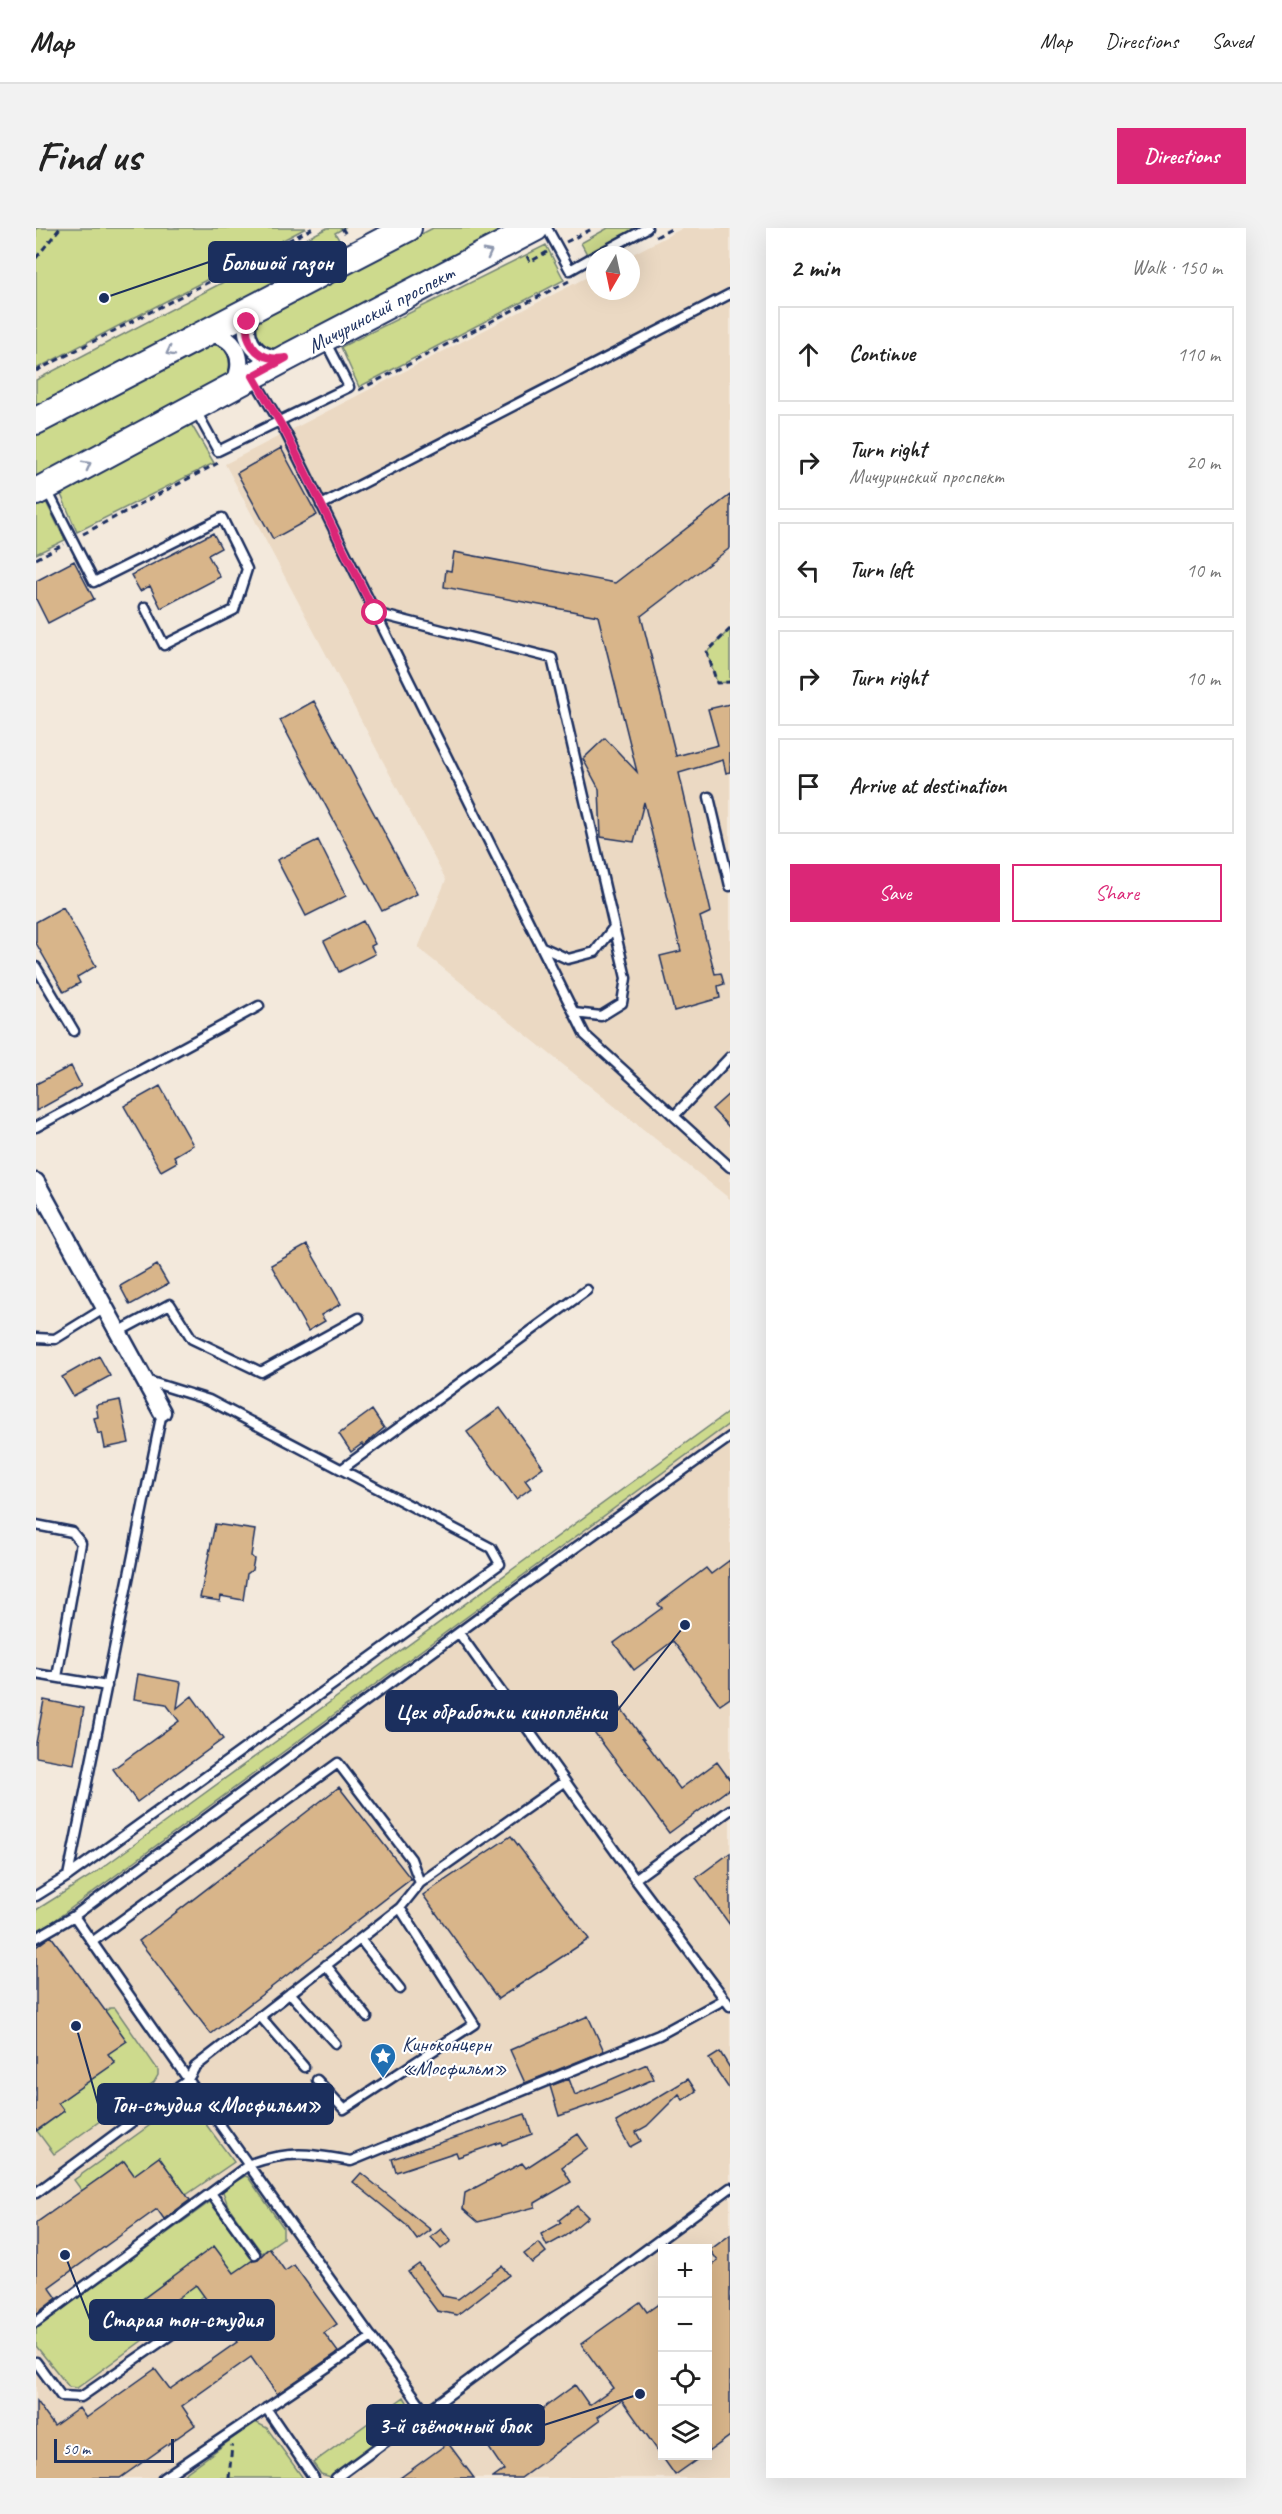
<!DOCTYPE html>
<html lang="en">
<head>
<meta charset="utf-8">
<style>
  body { margin:0; font-family:Caveat,sans-serif; background:#f2f2f2; color:#222 }
  .controls { position:absolute; right:18px; bottom:18px; display:grid; overflow:hidden; border-radius:0px; box-shadow:0 6px 24px #0002 }
  .controls button { width:54px; height:54px; display:grid; place-items:center; padding:0; border:0; border-bottom:2px solid #e0e0e0; background:#fff; color:#222; font:30px sans-serif }
  .compass { position:absolute; left:550px; top:18px; width:54px; height:54px; border-radius:50%; background:#fff; box-shadow:0 6px 24px #0002; rotate:189deg }
  .scale { position:absolute; left:18px; bottom:15px; width:120px; box-sizing:border-box; padding-left:6px; border:3px solid #1b2f5e; border-top:0; font-size:16px; line-height:21px; white-space:nowrap; color:#1b2f5e; -webkit-text-stroke:4px #fff; paint-order:stroke }
  .stop { position:absolute; width:18px; height:18px; margin:-14px; border:4px solid #db2777; border-radius:50%; background:#fff }
  .stop.end { background:#db2777; border-color:#fff; box-shadow:0 2px 6px #0008 }
  .list { margin:0; padding:0; list-style:none }
  h2 { display:flex; justify-content:space-between; align-items:center; height:78px; margin:0; padding:0 24px; font-size:26px }
  h2 small { font-size:20px; font-weight:400; color:#767676 }
  .list li { display:grid; grid-template-columns:39px 1fr auto; gap:18px; align-items:center; box-sizing:border-box; height:96px; margin:0 12px 12px; padding:0 12px; border:2px solid #e0e0e0; border-radius:0px }
  .list b { display:block; font-size:22px; white-space:nowrap }
  .list p { margin:0; font-size:20px; white-space:nowrap; color:#767676 }
  .list em { font-size:20px; font-style:normal; color:#767676 }
  .actions { display:flex; gap:12px; padding:18px 24px }
  .actions a { flex:1; padding:14px 0; border:2px solid #db2777; border-radius:0px; text-align:center; font-size:21px; color:#db2777 }
  .actions .main { background:#db2777; color:#fff }
  .icon { flex:none; width:33px; height:33px; fill:none; stroke:currentColor; stroke-width:2; stroke-linecap:round; stroke-linejoin:round }
  .map { position:relative; flex:none; width:694px; height:2250px; overflow:hidden; border-radius:0px }
  header { display:flex; align-items:center; gap:36px; box-sizing:border-box; height:84px; padding:0 30px; background:#fff; border-bottom:2px solid #e0e0e0 }
  header strong { font-size:28px }
  nav { display:flex; gap:33px; margin-inline-start:auto; font-size:21px }
  .intro { display:flex; align-items:center; justify-content:space-between; box-sizing:border-box; height:144px; padding:0 36px }
  h1 { margin:0; font-size:42px }
  .button { padding:15px 27px; border-radius:0px; background:#db2777; color:#fff; font-size:21px; font-weight:700 }
  main { display:flex; gap:36px; padding:0 36px }
  aside { flex:1; background:#fff; border-radius:0px; box-shadow:0 6px 24px #0002 }
  .map>svg:first-child { display:block }
  .built { fill:#ebd9c3; fill-rule:evenodd }
  .green { fill:#cdda8d; stroke:#748476; stroke-width:1.5 }
  .building { fill:#d8b58a; stroke:#1b2f5e; stroke-width:1.5 }
  .lines { fill:none; stroke-linecap:round; stroke-linejoin:round }
  .lane-casing { stroke:#1b2f5e; stroke-width:13 }
  .street-casing { stroke:#1b2f5e; stroke-width:21 }
  .primary-casing { stroke:#1b2f5e; stroke-width:30 }
  .path { stroke:#1b2f5e; stroke-width:3; stroke-dasharray:6 4.5; stroke-linecap:butt }
  .lane { stroke:#fff; stroke-width:8 }
  .street { stroke:#fff; stroke-width:16 }
  .primary { stroke:#fff; stroke-width:26 }
  .oneway { stroke:#8d97ae }
  .route { stroke:#db2777; stroke-width:8 }
  .labels { text-anchor:middle; dominant-baseline:central; stroke-width:4.5; stroke-linejoin:round; paint-order:stroke }
  .street-label { font-size:21px; fill:#1b2f5e; stroke:#fff }
  .poi-label { font-size:21px; fill:#1b2f5e; stroke:#fff; text-anchor:start }
  .leader { fill:none; stroke:#1b2f5e; stroke-width:2 }
  .callout-dot { fill:#1b2f5e; stroke:#fff; stroke-width:2 }
  .callout { fill:#1b2f5e; stroke:#1b2f5e; stroke-width:2 }
  .callout-label { font-size:22px; text-anchor:middle; font-weight:bold; fill:#fff }
</style>
</head>
<body>
<header>
<strong>Map</strong>
<nav><a>Map</a><a>Directions</a><a>Saved</a></nav>
</header>
<div class="intro"><h1>Find us</h1><a class="button">Directions</a></div>
<main>
<div class="map">
<svg width="694" height="2250" viewBox="0 0 694 2250">
  <rect width="100%" height="100%" fill="#f3e9dc"/>
  <filter id="ink" filterUnits="userSpaceOnUse"><feTurbulence type="fractalNoise" baseFrequency=".0167" numOctaves="2"/><feDisplacementMap in="SourceGraphic" scale="12" xChannelSelector="R" yChannelSelector="G"/><feConvolveMatrix kernelMatrix="1 2 1 2 8 2 1 2 1" color-interpolation-filters="sRGB"/></filter>
  <g filter="url(#ink)">
    <path class="built" d="M 647,0 L 694,0 L 694,971 L 382,720 L 410,652 L 189,236 L 559,45 L 559,63 L 595,63 L 595,27 Z
      M 694,1183 L 694,2250 L 0,2250 L 0,1682 L 59,1645 ZM 626,2020 L 672,2020 L 672,2228 L 626,2228 Z"/>
    <path class="green" d="M 0,0 L 270,0 L 0,141 Z
      M 291,0 L 308,0 L 299,5 L 309,22 L 0,183 L 0,152 Z
      M 397,0 L 483,0 L 243,125 L 218,114 L 219,98 L 225,90 Z
      M 572,0 L 603,0 L 552,28 L 545,15 Z
      M 510,17 L 528,52 L 323,159 L 305,119 Z
      M 180,116 L 186,118 L 197,128 L 194,148 L 0,252 L 0,206 L 172,117 Z
      M 155,196 L 178,235 L 41,304 L 24,264 Z
      M 10,274 L 29,312 L 0,326 L 0,279 Z
      M 694,401 L 694,454 L 681,455 L 671,424 Z
      M 694,1183 L 694,1195 L 0,1706 L 0,1682 L 59,1645 Z
      M 74,1780 L 79,1780 L 122,1842 L 122,1847 L 118,1854 L 18,1926 L 1,1903 L 28,1883 L 22,1875 L 78,1835 L 72,1826 L 69,1783 Z
      M 135,1882 L 163,1887 L 198,1934 L 150,1967 L 123,1929 L 98,1947 L 87,1933 L 46,1963 L 38,1952 Z
      M 209,1948 L 212,1949 L 247,1999 L 247,2010 L 226,2025 L 192,1978 L 186,1961 Z
      M 174,1974 L 217,2032 L 41,2160 L 33,2159 L 0,2118 L 0,2100 Z
      M 368,2169 C 373,2177 376,2182 371,2191 L 295,2249 L 285,2246 L 277,2235 Z
      M 219,2194 L 231,2200 L 267,2250 L 143,2250 Z"/>
    <path class="building" d="M 245,220 L 281,287 L 237,311 L 201,245 Z
      M 694,267 L 694,320 L 605,388 L 640,528 L 682,517 L 672,481 L 694,476 L 694,544 L 690,545 L 687,532 L 643,545 L 675,684 L 664,689 L 679,746 L 685,745 L 688,756 L 682,758 L 684,770 L 638,783 L 624,728 L 645,723 L 608,574 L 598,614 L 565,609 L 563,561 L 547,531 L 569,510 L 601,544 L 562,388 L 408,359 L 410,342 L 415,343 L 418,324 L 579,355 Z
      M 177,305 L 185,320 L 172,327 L 184,349 L 125,380 L 114,358 L 104,363 L 95,347 Z
      M 38,333 L 58,371 L 12,395 L 0,371 L 0,353 Z
      M 278,473 L 381,666 L 346,683 L 244,492 Z
      M 282,612 L 310,668 L 270,688 L 241,632 Z
      M 27,679 L 60,738 L 41,749 L 44,755 L 28,764 L 0,715 L 0,694 Z
      M 327,693 L 339,716 L 335,718 L 339,726 L 303,744 L 288,713 Z
      M 35,838 L 45,858 L 0,883 L 0,856 Z
      M 124,858 L 157,917 L 138,928 L 141,934 L 125,943 L 88,878 Z
      M 694,865 L 694,900 L 676,881 Z
      M 271,1017 L 305,1076 L 285,1087 L 289,1093 L 272,1103 L 235,1037 Z
      M 121,1037 L 132,1056 L 94,1077 L 84,1058 Z
      M 63,1128 L 74,1148 L 37,1168 L 26,1149 Z
      M 84,1172 L 93,1215 L 69,1220 L 66,1205 L 62,1206 L 58,1190 L 62,1189 L 60,1177 Z
      M 464,1180 L 507,1239 L 489,1252 L 495,1260 L 480,1271 L 431,1204 Z
      M 336,1182 L 348,1200 L 327,1218 L 326,1216 L 315,1224 L 303,1206 Z
      M 179,1296 L 219,1302 L 215,1328 L 218,1331 L 216,1342 L 211,1346 L 207,1372 L 185,1368 L 184,1373 L 164,1370 Z
      M 694,1332 L 694,1470 L 684,1477 L 637,1413 L 598,1442 L 578,1415 L 626,1380 L 622,1376 L 670,1340 L 675,1346 Z
      M 102,1446 L 145,1454 L 141,1480 L 156,1468 L 187,1511 L 101,1574 L 77,1541 L 143,1493 L 130,1476 L 98,1471 Z
      M 576,1468 L 644,1561 L 681,1534 L 694,1552 L 694,1560 L 633,1605 L 547,1489 Z
      M 8,1472 L 48,1480 L 38,1536 L 0,1529 L 0,1515 Z
      M 303,1559 L 375,1651 L 175,1806 L 103,1713 Z
      M 475,1608 L 553,1711 L 462,1771 L 387,1667 Z
      M 694,1625 L 694,1697 L 660,1650 Z
      M 15,1708 L 91,1813 L 72,1826 L 79,1835 L 22,1875 L 28,1883 L 0,1903 L 0,1719 Z
      M 552,1788 L 568,1823 L 489,1855 L 474,1822 Z
      M 684,1824 L 694,1840 L 694,1862 L 673,1831 Z
      M 611,1836 L 618,1851 L 566,1873 L 523,1888 L 514,1858 L 533,1851 L 539,1867 Z
      M 652,1851 L 660,1863 L 647,1872 L 643,1866 L 611,1898 L 600,1904 L 605,1913 L 594,1919 L 580,1894 Z
      M 489,1886 L 496,1906 L 466,1917 L 465,1914 L 422,1929 L 420,1924 L 360,1944 L 356,1931 Z
      M 542,1906 L 552,1920 L 526,1939 L 535,1954 L 499,1975 L 499,1979 L 442,1994 L 427,1981 L 429,1965 L 486,1935 L 490,1940 Z
      M 123,1929 L 154,1972 L 128,1991 L 121,1981 L 13,2059 L 21,2070 L 0,2086 L 0,1995 L 88,1933 L 98,1947 Z
      M 325,1945 L 385,1994 L 395,2002 L 381,2012 L 370,1997 L 317,1954 Z
      M 541,1978 L 552,1989 L 529,2008 L 511,2018 L 505,2006 L 525,1995 L 523,1992 Z
      M 405,2001 L 415,2013 L 405,2021 L 395,2009 Z
      M 694,2007 L 694,2208 L 672,2224 L 672,2040 L 682,2033 L 674,2022 Z
      M 503,2015 L 510,2024 L 496,2035 L 488,2026 Z
      M 178,2018 L 198,2045 L 217,2032 L 222,2031 L 233,2020 L 249,2043 L 258,2037 L 301,2096 L 288,2105 L 302,2124 L 241,2166 L 215,2129 L 146,2178 L 159,2197 L 84,2250 L 0,2250 L 0,2173 L 18,2198 L 43,2180 L 50,2190 L 119,2141 L 134,2161 L 201,2114 L 160,2057 L 89,2109 L 77,2093 Z
      M 383,2036 L 407,2068 L 422,2071 L 466,2038 L 473,2047 L 421,2087 L 401,2083 L 372,2044 Z
      M 627,2073 L 627,2228 L 666,2228 L 639,2247 L 586,2172 L 562,2189 L 564,2192 L 485,2250 L 457,2250 L 468,2242 L 453,2220 L 539,2157 L 553,2177 L 577,2160 L 545,2116 L 604,2074 L 611,2084 Z
      M 412,2215 L 438,2250 L 364,2250 Z"/>
    <g class="lines">
      <g class="lane-casing">
        <path id="lane" d="M 511,0 L 534,42 L 559,28
          M 561,27 L 611,0
          M 218,151 L 250,205 L 549,807 L 694,939
          M 159,181 L 182,223 L 313,159 L 289,113
          M 11,262 L 58,354 L 186,290 L 211,341 L 198,382 L 128,417 L 109,379
          M 285,277 L 694,66
          M 339,385 L 516,430 L 590,750 L 586,775 L 565,788 L 538,785
          M 673,569 L 694,658
          M 506,719 L 532,731 L 559,724 L 578,699
          M 0,739 L 38,803
          M 638,888 L 694,829
          M 0,899 L 223,778
          M 82,1104 L 134,1076 L 156,1111 L 225,1144 L 323,1090
          M 0,1110 L 19,1111 L 69,1080
          M 306,1241 L 551,1062
          M 0,1297 L 36,1304 L 45,1315 L 21,1449
          M 423,1405 L 599,1651 L 694,1778
          M 0,1446 L 71,1458
          M 32,1648 L 126,1184
          M 599,1651 L 694,1582
          M 384,1655 L 529,1553
          M 0,1668 L 32,1648 L 464,1336 L 455,1320 L 173,1172 L 109,1152
          M 38,1688 C 153,1854 270,2019 389,2183
          M 0,1710 L 38,1688 L 490,1355 L 694,1209
          M 324,1711 L 364,1761
          M 290,1737 L 331,1789
          M 254,1765 L 299,1815
          M 224,1788 L 268,1839
          M 281,1852 L 308,1881 L 438,1796 L 364,1680
          M 0,1965 L 151,1853 L 159,1839 L 364,1680 L 384,1655 L 375,1631 L 302,1535 L 56,1714
          M 175,1965 L 219,2026
          M 0,2094 L 214,1936 C 255,1922 274,1926 315,1933 L 623,1807 L 689,1771
          M 0,2134 L 25,2168 L 45,2169 L 162,2088
          M 230,2180 L 278,2250
          M 127,2250 L 336,2109
          M 300,2250 L 694,1960"/>
      </g>
      <g class="street-casing">
        <path id="street" d="M 220,80 C 198,103 219,135 248,130
          M 168,107 C 200,102 214,137 194,160
          M 0,954 L 126,1184"/>
      </g>
      <g class="primary-casing">
        <path id="primary" d="M 0,193 L 372,0
          M 0,264 L 250,130 L 499,0"/>
      </g>
      <path class="path" d="M 306,0 L 311,8
        M 620,9 L 637,0
        M 530,14 L 558,0
        M 491,28 L 494,34 L 511,24
        M 0,30 L 24,0
        M 0,143 L 277,0
        M 323,162 L 533,53
        M 47,306 L 182,235
        M 0,331 L 28,316
        M 694,401 L 671,424 L 681,455 L 694,454
        M 193,2250 L 196,2217"/>
      <use href="#lane" class="lane"/>
      <use href="#street" class="street"/>
      <use href="#primary" class="primary"/>
    </g>
    <defs><path id="oneway-chevron" d="M-2-3.5L2.5 0L-2 3.5" fill="none" stroke-width="1.6" stroke-linecap="round" stroke-linejoin="round" transform="scale(1.5)"/></defs>
    <g class="oneway">
      <use href="#oneway-chevron" transform="translate(452 25) rotate(-28)"/>
      <use href="#oneway-chevron" transform="translate(134 124) rotate(153)"/>
      <use href="#oneway-chevron" transform="translate(51 237) rotate(-28)"/>
    </g>
  </g>
  <g class="lines" filter="url(#ink)">
    <path class="route" d="M 211,94 C 209,119 225,134 250,130 L 217,148 L 250,205 L 339,385"/>
  </g>
  <defs>
    <g id="sight-pin" transform="scale(1.35)"><path d="M0 17L-7.5 6A9.5 9.5 0 1 1 7.5 6Z" fill="#1f6fb2" stroke="#fff"/><path d="M0-6L1.8-2.2L6-1.7L2.9 1.2L3.7 5.4L0 3.3L-3.7 5.4L-2.9 1.2L-6-1.7L-1.8-2.2Z" fill="#fff"/></g>
  </defs>
  <g fill-rule="evenodd">
    <use href="#sight-pin" x="347" y="1828"/>
  </g>
  <g class="labels">
    <g class="street-label">
      <text transform="translate(345 81) rotate(-28)">Мичуринский проспект</text>
    </g>
    <g class="poi-label">
      <text x="366" y="1816">Киноконцерн<tspan x="366" dy="24">«Мосфильм»</tspan></text>
    </g>
  </g>
  <path class="leader" d="M68 70L173 34M649 1397L581 1483M40 1798L62 1876M29 2027L54 2092M604 2166L508 2197"/>
  <g class="callout-dot">
    <circle cx="68" cy="70" r="6"/>
    <circle cx="649" cy="1397" r="6"/>
    <circle cx="40" cy="1798" r="6"/>
    <circle cx="29" cy="2027" r="6"/>
    <circle cx="604" cy="2166" r="6"/>
  </g>
  <g class="callout">
    <rect x="173" y="14" width="137" height="40" rx="6"/>
    <rect x="350" y="1463" width="231" height="40" rx="6"/>
    <rect x="62" y="1856" width="235" height="40" rx="6"/>
    <rect x="54" y="2072" width="184" height="40" rx="6"/>
    <rect x="331" y="2177" width="177" height="40" rx="6"/>
  </g>
  <g class="callout-label">
    <text x="241" y="42">Большой газон</text>
    <text x="465" y="1491">Цех обработки киноплёнки</text>
    <text x="180" y="1884">Тон-студия «Мосфильм»</text>
    <text x="146" y="2099">Старая тон-студия</text>
    <text x="419" y="2205">3-й съёмочный блок</text>
  </g>
</svg>
<div class="controls">
<button>+</button>
<button>−</button>
<button><svg class="icon" aria-label="locate" viewBox="0 0 24 24"><circle cx="12" cy="12" r="6"/><path d="M12 2v4M12 18v4M2 12h4M18 12h4"/></svg></button>
<button><svg class="icon" aria-label="layers" viewBox="0 0 24 24"><path d="M12 4l9 5-9 5-9-5zM3 14l9 5 9-5"/></svg></button>
</div>
<svg class="compass" viewBox="-18 -18 36 36"><path d="M0-13l5 13h-10z" fill="#e53935"/><path d="M0 13l5-13h-10z" fill="#767676"/></svg>
<div class="scale">50 m</div>
<div class="stop" style="left:339px;top:385px"></div>
<div class="stop end" style="left:211px;top:94px"></div>
</div>
<aside>
<h2>2 min<small>Walk · 150 m</small></h2>
<ul class="list">
<li><svg class="icon" aria-label="ahead" viewBox="0 0 24 24"><path d="M12 20V5M6 11l6-6 6 6"/></svg><div><b>Continue</b></div><em>110 m</em></li>
<li><svg class="icon" aria-label="right" viewBox="0 0 24 24"><path d="M7 20v-9h11M14 6l5 5-5 5"/></svg><div><b>Turn right</b><p>Мичуринский проспект</p></div><em>20 m</em></li>
<li><svg class="icon" aria-label="left" viewBox="0 0 24 24"><path d="M17 20v-9H6M10 6l-5 5 5 5"/></svg><div><b>Turn left</b></div><em>10 m</em></li>
<li><svg class="icon" aria-label="right" viewBox="0 0 24 24"><path d="M7 20v-9h11M14 6l5 5-5 5"/></svg><div><b>Turn right</b></div><em>10 m</em></li>
<li><svg class="icon" aria-label="arrive" viewBox="0 0 24 24"><path d="M6 21V4h12l-3 4 3 4H6"/></svg><div><b>Arrive at destination</b></div></li>
</ul>
<div class="actions"><a class="main">Save</a><a>Share</a></div>
</aside>
</main>
</body>
</html>
